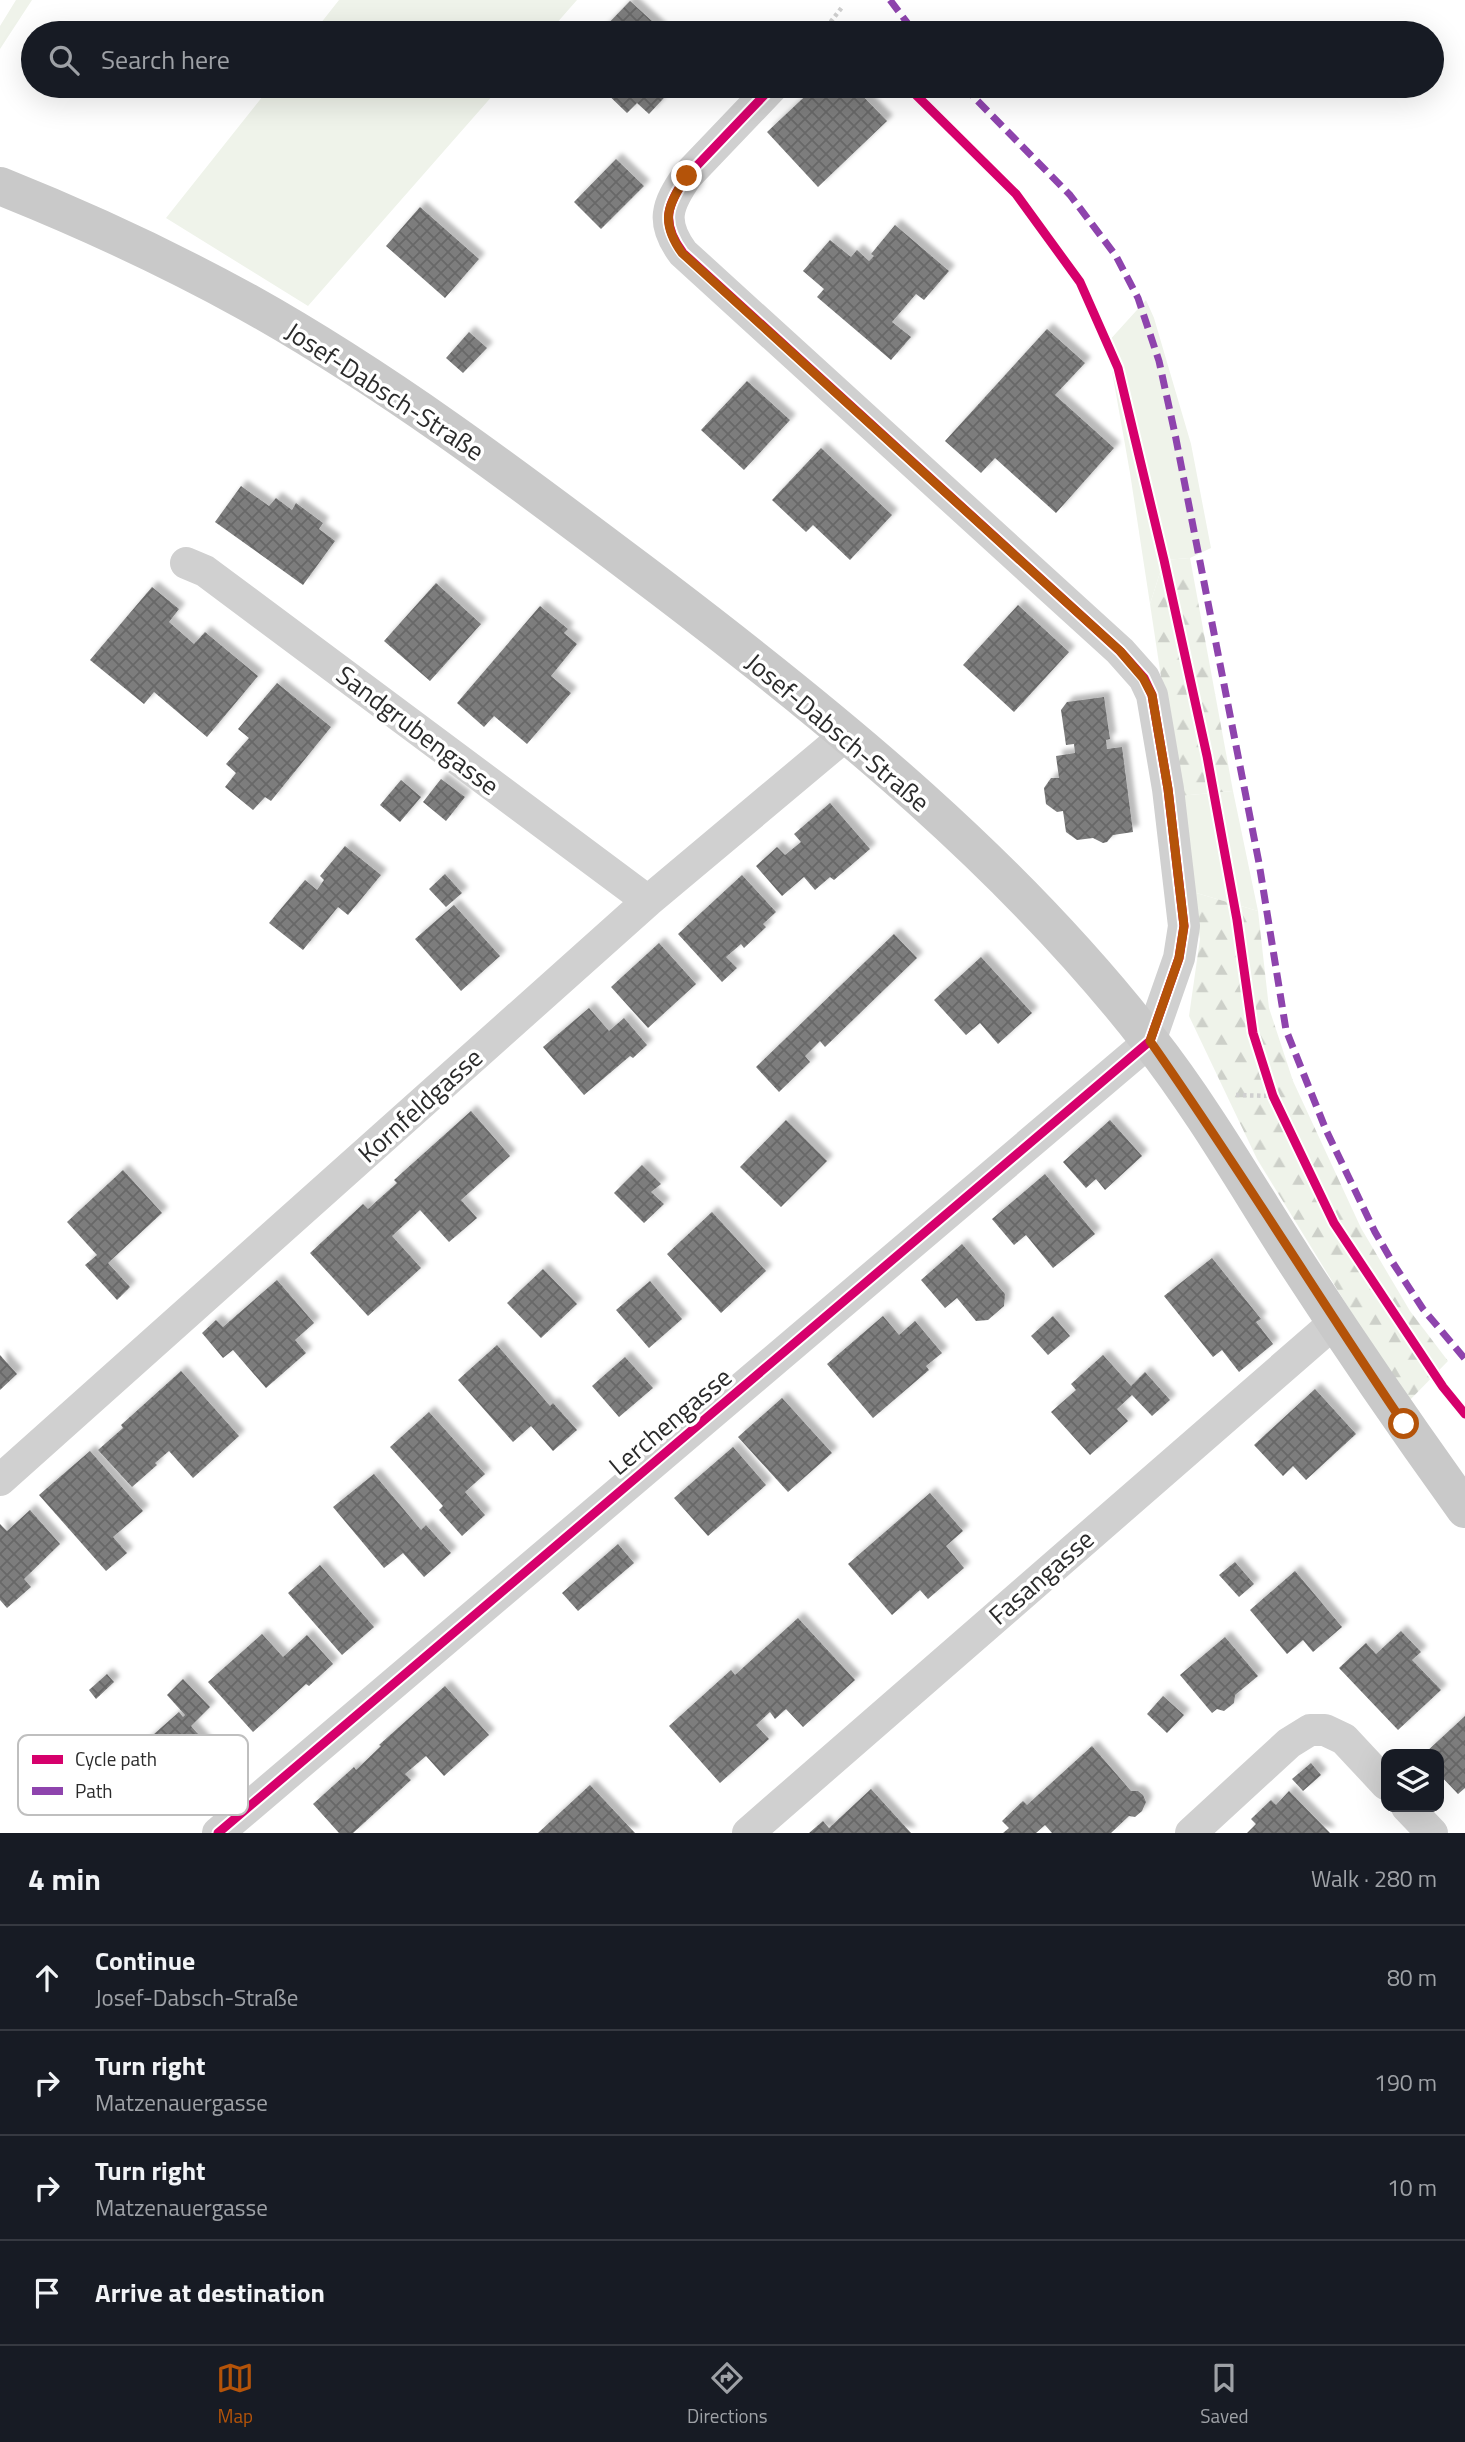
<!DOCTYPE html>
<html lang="en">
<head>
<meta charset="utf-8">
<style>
  body { margin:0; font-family:"Titillium Web",sans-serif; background:#242831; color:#f1f3f6 }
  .controls { position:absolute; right:21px; bottom:21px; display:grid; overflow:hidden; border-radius:14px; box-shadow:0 7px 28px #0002 }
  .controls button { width:63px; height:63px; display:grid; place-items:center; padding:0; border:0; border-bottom:2px solid #363941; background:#171b24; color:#f1f3f6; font:35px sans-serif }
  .stop { position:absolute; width:21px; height:21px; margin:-16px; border:5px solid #b45309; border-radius:50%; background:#fff }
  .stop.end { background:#b45309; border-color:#fff; box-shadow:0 2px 7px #0008 }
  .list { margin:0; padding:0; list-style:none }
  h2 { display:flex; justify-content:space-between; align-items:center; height:91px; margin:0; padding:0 28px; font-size:30px }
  h2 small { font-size:23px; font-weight:400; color:#9ea1a6 }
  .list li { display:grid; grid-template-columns:46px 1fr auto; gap:21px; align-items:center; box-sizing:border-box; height:105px; padding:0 28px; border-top:2px solid #363941 }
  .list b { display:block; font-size:26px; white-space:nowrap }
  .list p { margin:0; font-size:23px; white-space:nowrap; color:#9ea1a6 }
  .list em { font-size:23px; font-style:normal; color:#9ea1a6 }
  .icon { flex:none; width:38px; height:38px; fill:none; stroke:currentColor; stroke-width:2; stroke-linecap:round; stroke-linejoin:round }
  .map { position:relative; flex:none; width:1465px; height:1833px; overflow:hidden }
  .search { position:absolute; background:#171b24; box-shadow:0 7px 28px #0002; left:21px; right:21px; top:21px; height:77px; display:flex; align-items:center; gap:18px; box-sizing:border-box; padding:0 24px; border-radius:38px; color:#9ea1a6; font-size:26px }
  .sheet { height:511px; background:#171b24 }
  nav { display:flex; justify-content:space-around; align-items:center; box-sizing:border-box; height:98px; border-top:2px solid #363941; background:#171b24; font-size:19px; color:#9ea1a6 }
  nav a { display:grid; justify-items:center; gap:4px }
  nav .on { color:#b45309 }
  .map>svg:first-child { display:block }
  .grass { fill:#eff3ea }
  .forest { fill:url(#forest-firs) }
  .building { fill:url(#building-cross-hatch); filter:url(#shadow) }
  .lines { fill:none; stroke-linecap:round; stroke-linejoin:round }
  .path { stroke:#d0d0d0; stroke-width:4.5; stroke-dasharray:3.5 3.5; stroke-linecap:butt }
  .minor { stroke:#d0d0d0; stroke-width:32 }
  .secondary { stroke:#c9c9c9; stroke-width:38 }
  .quiet { stroke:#8e44ad; stroke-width:7; stroke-dasharray:14 7; stroke-linecap:butt }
  .cycleway-casing { stroke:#fff; stroke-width:13 }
  .cycleway { stroke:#d6006c; stroke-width:9 }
  .route { stroke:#b45309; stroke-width:9 }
  .labels { text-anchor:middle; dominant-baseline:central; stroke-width:7; stroke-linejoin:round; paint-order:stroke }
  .street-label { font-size:26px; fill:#2b2b2b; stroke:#fff }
  .key { fill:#fff; stroke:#bfbfbf; stroke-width:2 }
  .key-label { font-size:19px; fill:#2b2b2b }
</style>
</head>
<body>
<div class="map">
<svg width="1465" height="1833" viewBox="0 0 1465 1833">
  <defs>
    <pattern id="forest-firs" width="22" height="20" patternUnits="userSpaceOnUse" patternTransform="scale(1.75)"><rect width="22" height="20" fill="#eff3ea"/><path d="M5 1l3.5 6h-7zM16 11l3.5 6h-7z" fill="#cdd0c9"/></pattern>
    <pattern id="building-cross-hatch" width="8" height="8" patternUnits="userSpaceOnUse" patternTransform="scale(1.75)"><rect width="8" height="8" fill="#7d7d7d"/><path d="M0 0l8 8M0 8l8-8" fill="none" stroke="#676767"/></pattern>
    <filter id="shadow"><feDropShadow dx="6" dy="-6" stdDeviation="2" flood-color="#0004"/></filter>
  </defs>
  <rect width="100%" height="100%" fill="#fff"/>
  <path class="grass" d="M 16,0 L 32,0 L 0,49 L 0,26 Z
    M 339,0 L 577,0 L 548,33 L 313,33 Z
    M 271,86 L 501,86 L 308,306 L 166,218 Z
    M 1146,300 L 1154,318 L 1191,444 L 1211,548 L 1190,558 L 1164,560 L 1150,604 L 1130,473 L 1107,343 Z
    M 1233,791 L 1258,911 L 1193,892 L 1179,796 Z"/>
  <path class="forest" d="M 1190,558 L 1233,791 L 1179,796 L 1150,604 L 1164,560 Z
    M 1193,892 L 1258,911 L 1269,1008 L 1293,1081 L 1361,1228 L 1410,1311 L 1448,1361 L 1407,1403 L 1257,1159 L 1189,1016 L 1200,939 Z"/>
  <path class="building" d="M 630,1 L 665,33 L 599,33 Z
    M 599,86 L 675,86 L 649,114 L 637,103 L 627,113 Z
    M 816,86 L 853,86 L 887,121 L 818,187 L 767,132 Z
    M 616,159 L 644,186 L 601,229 L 574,202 Z
    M 420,207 L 479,259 L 445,298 L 386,246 Z
    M 895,225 L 949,271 L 924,300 L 916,294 L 892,322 L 911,337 L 891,360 L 817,297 L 824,289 L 803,271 L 830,240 L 851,257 L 857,250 L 869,261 L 874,256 L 871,254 Z
    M 1047,329 L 1085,363 L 1055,395 L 1114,448 L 1056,513 L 995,458 L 981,473 L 945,441 Z
    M 469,332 L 487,348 L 463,373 L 446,358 Z
    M 747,381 L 790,420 L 744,470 L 701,430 Z
    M 821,448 L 892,515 L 850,560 L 813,525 L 806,532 L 772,500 Z
    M 241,486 L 269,506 L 276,498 L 292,510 L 296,503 L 323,523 L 319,529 L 335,541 L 303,585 L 215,522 Z
    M 436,583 L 481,624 L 430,681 L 384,641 Z
    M 152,587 L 179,609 L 169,622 L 194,644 L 205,632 L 258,676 L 207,737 L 154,692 L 144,704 L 90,660 Z
    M 1018,605 L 1069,652 L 1014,712 L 963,665 Z
    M 540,606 L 568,629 L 564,633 L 577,644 L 551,676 L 571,693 L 527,744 L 494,716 L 484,727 L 457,703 Z
    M 277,683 L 331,727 L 271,801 L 265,797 L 253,810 L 225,787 L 236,773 L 226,764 L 249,738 L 238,729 Z
    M 1104,697 L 1110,739 L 1106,740 L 1107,749 L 1122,747 L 1133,832 L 1113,835 L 1107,842 L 1103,843 L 1093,838 L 1077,840 L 1066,832 L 1063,811 L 1057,812 L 1046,804 L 1044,788 L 1051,778 L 1059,778 L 1056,756 L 1075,753 L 1074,744 L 1066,745 L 1061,710 L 1067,702 Z
    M 441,779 L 465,797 L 446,821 L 423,802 Z
    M 401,780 L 421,797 L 400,822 L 380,805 Z
    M 830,803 L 870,849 L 834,880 L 830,877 L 815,890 L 804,877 L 782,896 L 756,866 L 777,847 L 785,855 L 801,842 L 794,834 Z
    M 345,846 L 381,875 L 348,915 L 338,907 L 303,950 L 269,923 L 305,880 L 317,890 L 324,880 L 320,876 Z
    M 445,874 L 462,893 L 446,907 L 429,889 Z
    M 742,875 L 776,912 L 763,924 L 766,927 L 744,948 L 741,944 L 726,957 L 737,968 L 722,982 L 678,934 Z
    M 454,905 L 500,956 L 461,991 L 415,939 Z
    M 894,934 L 917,958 L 825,1047 L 820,1041 L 805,1056 L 810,1062 L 779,1092 L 756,1067 Z
    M 659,943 L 696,984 L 648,1028 L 611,987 Z
    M 981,957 L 1032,1013 L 998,1044 L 980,1023 L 966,1035 L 934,1000 Z
    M 589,1008 L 609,1031 L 624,1018 L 647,1045 L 633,1058 L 630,1056 L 584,1095 L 543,1047 Z
    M 471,1111 L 510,1156 L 461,1200 L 477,1218 L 449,1242 L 420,1210 L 392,1236 L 421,1268 L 368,1316 L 310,1253 L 363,1204 L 368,1209 L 379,1199 L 397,1183 L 394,1180 Z
    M 786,1120 L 827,1161 L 781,1207 L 740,1167 Z
    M 1110,1120 L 1142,1156 L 1105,1190 L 1096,1179 L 1086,1188 L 1063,1162 Z
    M 642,1165 L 661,1184 L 651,1192 L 664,1204 L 644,1223 L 614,1193 Z
    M 123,1170 L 162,1213 L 108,1263 L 130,1287 L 117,1300 L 85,1265 L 97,1255 L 67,1222 Z
    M 1045,1174 L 1095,1234 L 1053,1268 L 1026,1235 L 1014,1245 L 992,1219 Z
    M 712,1212 L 766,1271 L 721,1313 L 667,1254 Z
    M 962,1244 L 1005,1294 L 1004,1306 L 988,1320 L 976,1321 L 957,1298 L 945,1308 L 921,1280 Z
    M 1212,1258 L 1261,1319 L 1256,1322 L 1273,1344 L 1239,1372 L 1222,1350 L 1213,1357 L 1164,1296 Z
    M 543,1269 L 577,1304 L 541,1338 L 507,1303 Z
    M 277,1280 L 314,1323 L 295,1340 L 306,1353 L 266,1388 L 233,1350 L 223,1358 L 202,1333 L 216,1320 L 223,1327 Z
    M 650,1281 L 682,1319 L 649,1348 L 616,1310 Z
    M 883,1316 L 899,1335 L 915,1321 L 942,1353 L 926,1366 L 929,1370 L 873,1418 L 827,1364 Z
    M 1053,1316 L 1070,1336 L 1048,1355 L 1031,1336 Z
    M 497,1345 L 550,1406 L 553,1403 L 577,1430 L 553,1451 L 531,1426 L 513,1442 L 458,1380 Z
    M 0,1355 L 17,1374 L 0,1390 Z
    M 1103,1355 L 1131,1386 L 1145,1372 L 1170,1400 L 1152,1416 L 1132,1395 L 1117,1409 L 1128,1421 L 1090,1455 L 1051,1412 L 1076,1390 L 1071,1384 Z
    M 625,1357 L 653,1388 L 619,1417 L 592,1386 Z
    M 181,1371 L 239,1436 L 193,1478 L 169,1451 L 155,1463 L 157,1465 L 132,1487 L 98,1450 L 123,1428 L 121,1425 Z
    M 1315,1389 L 1356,1434 L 1306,1480 L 1293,1466 L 1283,1476 L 1254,1445 Z
    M 782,1398 L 832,1453 L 788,1492 L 738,1437 Z
    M 429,1412 L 485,1474 L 465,1492 L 485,1515 L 462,1536 L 439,1510 L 443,1506 L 390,1447 Z
    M 733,1447 L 766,1485 L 708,1536 L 674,1498 Z
    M 90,1451 L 143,1511 L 113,1537 L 127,1553 L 106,1571 L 39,1495 Z
    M 374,1474 L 421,1530 L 426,1525 L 451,1553 L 424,1577 L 403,1553 L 384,1568 L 333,1507 Z
    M 930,1493 L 963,1531 L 946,1546 L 964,1568 L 928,1599 L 920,1590 L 892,1615 L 848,1564 Z
    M 30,1510 L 60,1544 L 24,1579 L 31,1587 L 7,1608 L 0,1600 L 0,1524 L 7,1531 Z
    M 618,1544 L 634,1563 L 578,1611 L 562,1593 Z
    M 1235,1562 L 1254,1584 L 1239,1597 L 1219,1575 Z
    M 320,1565 L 374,1627 L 342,1655 L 288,1593 Z
    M 1295,1571 L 1342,1627 L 1313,1652 L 1303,1640 L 1287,1654 L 1250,1610 Z
    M 798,1618 L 855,1680 L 803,1727 L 786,1709 L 775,1719 L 770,1712 L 756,1725 L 769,1739 L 720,1783 L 669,1726 L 731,1670 L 735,1675 Z
    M 1401,1631 L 1421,1652 L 1412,1660 L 1441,1690 L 1398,1730 L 1339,1668 L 1366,1643 L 1376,1654 Z
    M 262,1634 L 283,1657 L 307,1635 L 333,1664 L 309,1686 L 306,1684 L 253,1732 L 208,1682 Z
    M 1225,1637 L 1258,1676 L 1235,1695 L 1234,1703 L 1224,1711 L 1217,1709 L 1212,1713 L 1180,1675 Z
    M 107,1674 L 114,1682 L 96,1699 L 89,1690 Z
    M 183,1679 L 210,1707 L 191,1726 L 211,1749 L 152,1800 L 120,1764 L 179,1712 L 183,1717 L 185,1715 L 167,1695 Z
    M 445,1686 L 489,1735 L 444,1776 L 426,1756 L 405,1774 L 411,1780 L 353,1833 L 339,1833 L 313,1804 L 354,1767 L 356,1770 L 381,1746 L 379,1745 Z
    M 1163,1696 L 1184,1715 L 1167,1733 L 1147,1714 Z
    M 1465,1716 L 1465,1788 L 1458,1794 L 1439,1774 L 1439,1754 L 1424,1754 Z
    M 1092,1746 L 1131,1791 L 1138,1791 L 1143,1795 L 1146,1802 L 1142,1811 L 1135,1817 L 1129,1816 L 1111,1833 L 1052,1833 L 1045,1825 L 1036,1833 L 1003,1833 L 1009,1828 L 1002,1821 L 1023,1801 L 1027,1805 Z
    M 1311,1763 L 1321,1775 L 1303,1791 L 1292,1779 Z
    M 590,1785 L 635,1833 L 538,1833 Z
    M 871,1789 L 911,1833 L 809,1833 L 823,1821 L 829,1828 Z
    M 1289,1791 L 1330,1833 L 1247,1833 L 1256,1824 L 1251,1819 L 1271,1800 L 1276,1805 Z"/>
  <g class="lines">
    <path class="path" d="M 822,33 L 843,6
      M 1236,1095 L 1273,1096"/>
    <path class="minor" d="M 186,563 L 205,571 L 648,901
      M 0,1480 L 648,901 L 846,735
      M 1407,1807 L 1432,1833
      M 218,1833 L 1150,1041 L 1179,958 L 1184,926 L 1168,789 L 1152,695 L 1144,678 L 1120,651 L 683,253 C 660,222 667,205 687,176 L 773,86
      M 748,1833 L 1335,1322
      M 1191,1833 L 1289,1743 L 1310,1730 L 1325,1730 L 1344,1739 L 1386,1784"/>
    <path class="secondary" d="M 0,186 C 85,220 167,258 247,302 C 394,384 528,487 662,588 C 838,722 1013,865 1149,1040 C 1203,1109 1247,1186 1294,1259 C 1349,1344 1406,1427 1465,1509"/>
    <path class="quiet" d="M 890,0 L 915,33
      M 963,86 L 1070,195 L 1116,256 L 1138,298 L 1159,361 L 1175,434 L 1259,863 L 1286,1030 L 1326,1130 L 1375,1232 L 1393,1263 L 1423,1309 L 1465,1359"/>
    <g class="cycleway-casing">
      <path id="cycleway" d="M 907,86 L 1016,194 L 1080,282 L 1118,368 L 1164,560 L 1207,756 L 1237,920 L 1253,1033 L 1273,1096 L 1334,1223 L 1443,1387 L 1465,1414
        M 218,1833 L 1150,1041 L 1179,958 L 1184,926 L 1168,789 L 1152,695 L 1144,678 L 1120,651 L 683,253 C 660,222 667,205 687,176 L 773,86"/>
    </g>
    <use href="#cycleway" class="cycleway"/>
  </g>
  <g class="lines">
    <path class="route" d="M 687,176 C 667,205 660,222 682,253 L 1120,651 L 1143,678 L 1152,695 L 1168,789 L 1184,926 L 1179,958 L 1150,1041 C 1238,1166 1318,1297 1404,1424"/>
  </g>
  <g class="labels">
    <g class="street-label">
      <text transform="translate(385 391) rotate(33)">Josef-Dabsch-Straße</text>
      <text transform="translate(418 730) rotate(37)">Sandgrubengasse</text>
      <text transform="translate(838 732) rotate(40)">Josef-Dabsch-Straße</text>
      <text transform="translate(420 1105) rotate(-42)">Kornfeldgasse</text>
      <text transform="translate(670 1421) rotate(-40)">Lerchengasse</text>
      <text transform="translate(1041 1577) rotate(-41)">Fasangasse</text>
    </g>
  </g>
  <rect x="18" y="1735" width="230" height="80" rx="10" class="key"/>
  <rect x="32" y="1755" width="31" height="9" fill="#d6006c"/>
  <rect x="32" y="1787" width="31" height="8" fill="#8e44ad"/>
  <g class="key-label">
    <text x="75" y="1766">Cycle path</text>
    <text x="75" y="1798">Path</text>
  </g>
</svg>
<div class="controls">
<button><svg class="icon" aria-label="layers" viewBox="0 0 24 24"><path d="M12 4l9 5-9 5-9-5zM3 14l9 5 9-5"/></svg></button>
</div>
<div class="stop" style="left:1404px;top:1424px"></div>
<div class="stop end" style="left:687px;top:176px"></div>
<div class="search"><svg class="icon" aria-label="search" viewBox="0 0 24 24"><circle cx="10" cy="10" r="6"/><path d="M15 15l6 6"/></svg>Search here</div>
</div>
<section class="sheet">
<h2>4 min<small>Walk · 280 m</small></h2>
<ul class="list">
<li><svg class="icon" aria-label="ahead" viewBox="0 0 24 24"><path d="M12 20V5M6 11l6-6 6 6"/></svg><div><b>Continue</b><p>Josef-Dabsch-Straße</p></div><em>80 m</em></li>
<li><svg class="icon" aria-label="right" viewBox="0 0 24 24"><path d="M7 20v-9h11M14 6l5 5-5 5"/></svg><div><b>Turn right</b><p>Matzenauergasse</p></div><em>190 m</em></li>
<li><svg class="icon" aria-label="right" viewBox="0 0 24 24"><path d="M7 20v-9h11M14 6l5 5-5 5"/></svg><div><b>Turn right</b><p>Matzenauergasse</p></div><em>10 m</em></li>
<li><svg class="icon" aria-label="arrive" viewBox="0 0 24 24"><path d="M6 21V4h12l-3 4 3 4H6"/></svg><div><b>Arrive at destination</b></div></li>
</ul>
</section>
<nav>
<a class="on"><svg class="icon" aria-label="map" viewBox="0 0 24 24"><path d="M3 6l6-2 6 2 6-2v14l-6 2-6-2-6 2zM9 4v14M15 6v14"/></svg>Map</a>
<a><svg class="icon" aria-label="directions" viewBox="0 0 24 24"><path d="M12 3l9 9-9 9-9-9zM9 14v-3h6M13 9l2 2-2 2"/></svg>Directions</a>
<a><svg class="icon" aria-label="saved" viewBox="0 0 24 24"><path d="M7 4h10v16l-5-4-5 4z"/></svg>Saved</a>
</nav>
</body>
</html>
